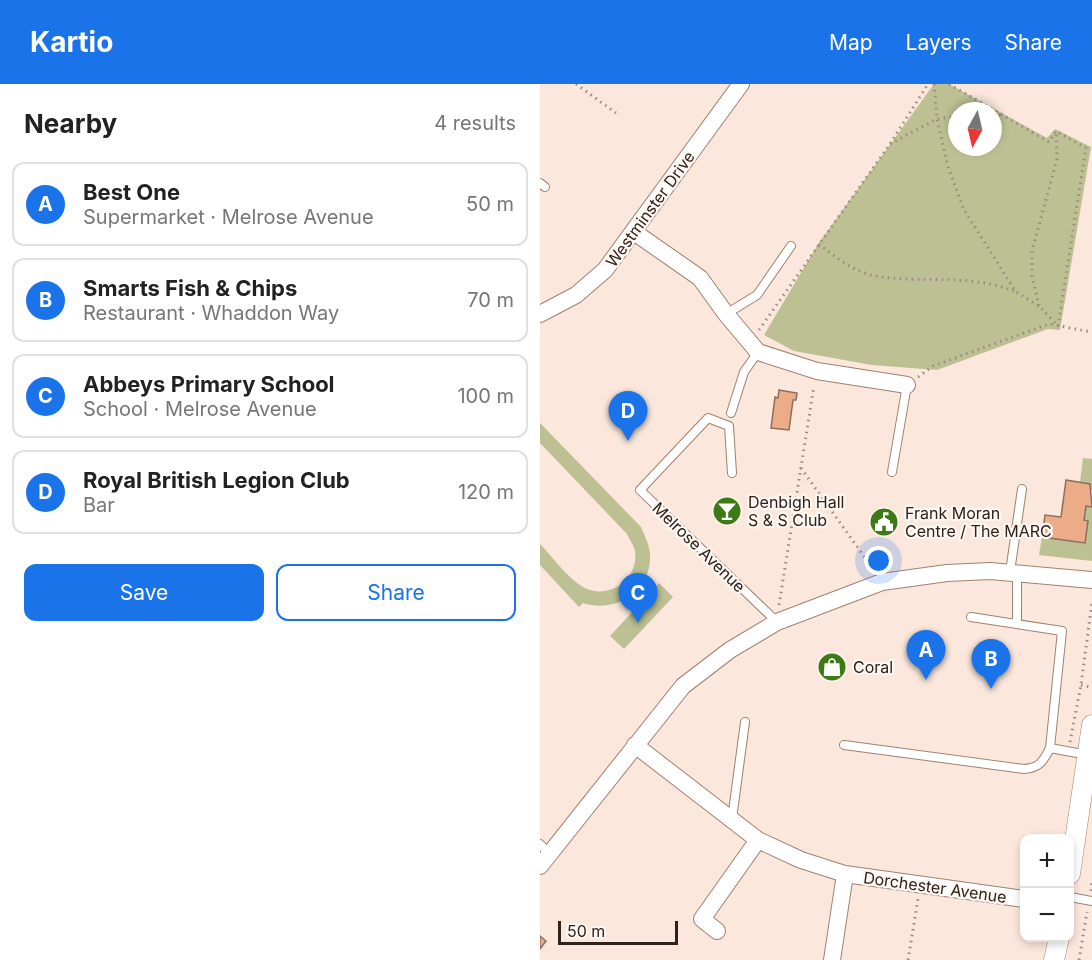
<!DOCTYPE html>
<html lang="en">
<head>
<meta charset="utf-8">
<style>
  body { margin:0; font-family:Inter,sans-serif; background:#f6f6f6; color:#222 }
  .controls { position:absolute; right:18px; bottom:18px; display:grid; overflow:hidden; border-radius:12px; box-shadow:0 3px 9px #0003 }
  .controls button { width:54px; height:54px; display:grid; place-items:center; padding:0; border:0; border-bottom:2px solid #e0e0e0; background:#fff; color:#222; font:30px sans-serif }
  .compass { position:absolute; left:408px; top:18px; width:54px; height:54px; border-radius:50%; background:#fff; box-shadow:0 3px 9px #0003; rotate:188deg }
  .scale { position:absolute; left:18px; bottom:15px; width:120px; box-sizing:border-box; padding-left:6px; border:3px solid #2e221b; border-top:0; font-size:16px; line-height:21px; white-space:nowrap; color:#2e221b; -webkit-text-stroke:4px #fef7f3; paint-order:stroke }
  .you { position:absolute; left:339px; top:477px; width:21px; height:21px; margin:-15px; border:4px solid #fff; border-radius:50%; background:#1a73e8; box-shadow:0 0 0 9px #1a73e833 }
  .badge { display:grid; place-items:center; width:39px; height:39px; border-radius:50%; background:#1a73e8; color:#fff; font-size:20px; font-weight:700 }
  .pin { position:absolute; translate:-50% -50px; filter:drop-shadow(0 2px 3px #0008) }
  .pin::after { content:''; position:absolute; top:32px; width:21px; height:18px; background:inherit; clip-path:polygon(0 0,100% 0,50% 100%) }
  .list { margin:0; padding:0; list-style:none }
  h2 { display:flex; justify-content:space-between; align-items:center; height:78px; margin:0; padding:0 24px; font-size:26px }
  h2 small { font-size:20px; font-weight:400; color:#767676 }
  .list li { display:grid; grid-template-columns:39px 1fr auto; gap:18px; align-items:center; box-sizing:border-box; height:84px; margin:0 12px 12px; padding:0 12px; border:2px solid #e0e0e0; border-radius:12px }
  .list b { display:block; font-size:22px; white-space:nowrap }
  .list p { margin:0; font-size:20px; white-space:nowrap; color:#767676 }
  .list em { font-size:20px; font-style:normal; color:#767676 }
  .actions { display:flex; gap:12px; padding:18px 24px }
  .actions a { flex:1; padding:14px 0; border:2px solid #1a73e8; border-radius:12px; text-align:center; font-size:21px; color:#1a73e8 }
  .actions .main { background:#1a73e8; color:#fff }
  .map { position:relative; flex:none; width:552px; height:876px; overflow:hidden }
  header { display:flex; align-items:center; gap:36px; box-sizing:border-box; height:84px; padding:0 30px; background:#1a73e8; color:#fff }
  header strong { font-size:28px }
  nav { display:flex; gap:33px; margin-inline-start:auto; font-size:21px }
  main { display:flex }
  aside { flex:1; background:#fff }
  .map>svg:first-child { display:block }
  .green { fill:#bcc093; fill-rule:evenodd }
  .building { fill:#ecac88; stroke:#8c6e5e; stroke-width:1.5 }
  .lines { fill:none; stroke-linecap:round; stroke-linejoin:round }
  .service-casing { stroke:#a08170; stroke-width:10 }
  .minor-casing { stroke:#a08170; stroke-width:18 }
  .tertiary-casing { stroke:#a08170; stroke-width:21 }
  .path { stroke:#9a8a81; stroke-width:3; stroke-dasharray:1.5 4.5; stroke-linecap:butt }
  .service { stroke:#fff; stroke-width:8 }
  .minor { stroke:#fff; stroke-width:16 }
  .tertiary { stroke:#fff; stroke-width:20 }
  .labels { text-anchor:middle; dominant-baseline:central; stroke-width:4.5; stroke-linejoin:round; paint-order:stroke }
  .street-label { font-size:16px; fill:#2e221b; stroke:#fef7f3 }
  .poi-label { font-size:16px; fill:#2e221b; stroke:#fef7f3; text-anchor:start }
</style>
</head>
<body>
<header>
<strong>Kartio</strong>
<nav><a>Map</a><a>Layers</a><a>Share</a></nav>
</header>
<main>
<aside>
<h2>Nearby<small>4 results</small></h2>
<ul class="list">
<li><span class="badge">A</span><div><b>Best One</b><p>Supermarket · Melrose Avenue</p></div><em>50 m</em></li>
<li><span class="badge">B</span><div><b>Smarts Fish &amp; Chips</b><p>Restaurant · Whaddon Way</p></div><em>70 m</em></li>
<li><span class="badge">C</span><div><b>Abbeys Primary School</b><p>School · Melrose Avenue</p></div><em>100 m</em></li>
<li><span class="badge">D</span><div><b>Royal British Legion Club</b><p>Bar</p></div><em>120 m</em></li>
</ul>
<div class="actions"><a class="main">Save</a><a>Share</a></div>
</aside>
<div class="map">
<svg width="552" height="876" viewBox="0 0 552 876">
  <rect width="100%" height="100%" fill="#fbe7dc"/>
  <path class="green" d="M 394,0 L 409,0 L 507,54 L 515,45 L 551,63 L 520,246 L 508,245 L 397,286 L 332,281 L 254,267 L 224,251 L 278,160 ZM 417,27 L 453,27 L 453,63 L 417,63 Z
    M 0,339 L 101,443 C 105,453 111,463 110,475 C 109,510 74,529 43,519 L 39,523 L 0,481 L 0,460 C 13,473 27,494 43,503 C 68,517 99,496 95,467 C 94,462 90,456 87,450 L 0,359 Z
    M 543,374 L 552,375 L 552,406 L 549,406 L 550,400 L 540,398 Z
    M 546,422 L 552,423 L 552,477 L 499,471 L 502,453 L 545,459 L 548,437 L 544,436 Z
    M 119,499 L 133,513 L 84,565 L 70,552 Z"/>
  <path class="building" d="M 239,306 L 257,309 L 256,316 L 253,316 L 249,346 L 231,344 L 235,313 L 238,314 Z
    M 526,396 L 550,400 L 552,423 L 546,422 L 544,436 L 548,437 L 545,459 L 502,453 L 505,431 L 521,433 Z
    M 0,852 L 6,857 L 0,865 Z"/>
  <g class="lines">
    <g class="service-casing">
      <path id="service" d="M 0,99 L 5,103
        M 186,230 L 217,211 L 251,162
        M 191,329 L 204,288 L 218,268
        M 352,388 L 367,301
        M 192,389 L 189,342 L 168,334 L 100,406 L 237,538
        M 470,488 L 482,405
        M 477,538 L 477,489
        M 304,661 L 484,685 C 499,684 503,678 510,664 L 522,547 L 431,533
        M 510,664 L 548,671
        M 192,735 L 205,638
        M 0,760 L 9,770
        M 530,813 L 552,817"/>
    </g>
    <g class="minor-casing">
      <path id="minor" d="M 94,148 L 160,194 L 186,230 L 218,268 L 277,287 L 367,301
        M 0,230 L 36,211 L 65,186 L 201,0
        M 95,661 L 218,756 L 261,776 L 305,790 L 484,815
        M 0,782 L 143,602 L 190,566 L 237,538 L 342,498 L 407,489 L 450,487 L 552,496
        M 177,847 L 162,835 L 218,756
        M 292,876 L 305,790"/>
    </g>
    <g class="tertiary-casing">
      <path id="tertiary" d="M 530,790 L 552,641
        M 514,876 L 519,854"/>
    </g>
    <path class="path" d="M 36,0 L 76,29
      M 394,0 L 397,35 L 408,83 L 424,126 L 476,208 L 499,222 L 518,242
      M 409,0 L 509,58 L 516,47 L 546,64 L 518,242
      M 453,30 L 461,31
      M 350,60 L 397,35 L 417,32
      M 279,160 C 295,173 314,188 335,192 C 384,200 427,189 474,207
      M 499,222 L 492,192 L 492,167 L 517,75 L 516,48
      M 219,246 L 350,60 L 388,0
      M 378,293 L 393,282 L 509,240 L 552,248
      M 261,384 L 333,485
      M 239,521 L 274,302
      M 541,601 L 550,603
      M 530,658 L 541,601 L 552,518
      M 551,807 L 552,796
      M 368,876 L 378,815
      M 539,876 L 547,828"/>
    <use href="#service" class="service"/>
    <use href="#minor" class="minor"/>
    <use href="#tertiary" class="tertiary"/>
  </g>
  <defs>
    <g id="bar-disc" transform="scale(1.5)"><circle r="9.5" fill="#3d7914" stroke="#fef7f3"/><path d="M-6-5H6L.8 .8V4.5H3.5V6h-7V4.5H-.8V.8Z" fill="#fff"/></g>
    <g id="civic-disc" transform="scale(1.5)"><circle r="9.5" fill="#3d7914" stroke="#fef7f3"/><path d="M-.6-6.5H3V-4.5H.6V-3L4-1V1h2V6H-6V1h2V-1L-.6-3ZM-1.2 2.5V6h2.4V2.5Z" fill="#fff"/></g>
    <g id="shop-disc" transform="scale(1.5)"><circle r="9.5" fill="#3d7914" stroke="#fef7f3"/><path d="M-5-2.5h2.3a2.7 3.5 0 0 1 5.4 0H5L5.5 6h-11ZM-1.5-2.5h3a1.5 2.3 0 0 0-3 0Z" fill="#fff"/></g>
  </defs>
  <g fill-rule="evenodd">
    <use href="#bar-disc" x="187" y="427"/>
    <use href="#civic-disc" x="344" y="438"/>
    <use href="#shop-disc" x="292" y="583"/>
  </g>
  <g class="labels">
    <g class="street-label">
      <text transform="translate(110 125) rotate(-54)">Westminster Drive</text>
      <text transform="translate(159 463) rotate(44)">Melrose Avenue</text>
      <text transform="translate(395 803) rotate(8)">Dorchester Avenue</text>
    </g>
    <g class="poi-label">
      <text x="208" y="418">Denbigh Hall<tspan x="208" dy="18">S &amp; S Club</tspan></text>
      <text x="365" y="429">Frank Moran<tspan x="365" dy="18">Centre / The MARC</tspan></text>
      <text x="313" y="583">Coral</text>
    </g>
  </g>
</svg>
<div class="controls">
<button>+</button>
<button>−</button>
</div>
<svg class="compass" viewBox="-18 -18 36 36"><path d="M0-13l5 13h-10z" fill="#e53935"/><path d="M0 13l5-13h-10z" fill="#767676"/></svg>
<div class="scale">50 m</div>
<div class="you"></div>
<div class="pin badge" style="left:386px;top:596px">A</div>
<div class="pin badge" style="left:451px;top:605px">B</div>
<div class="pin badge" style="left:98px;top:539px">C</div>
<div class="pin badge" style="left:88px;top:357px">D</div>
</div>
</main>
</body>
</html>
